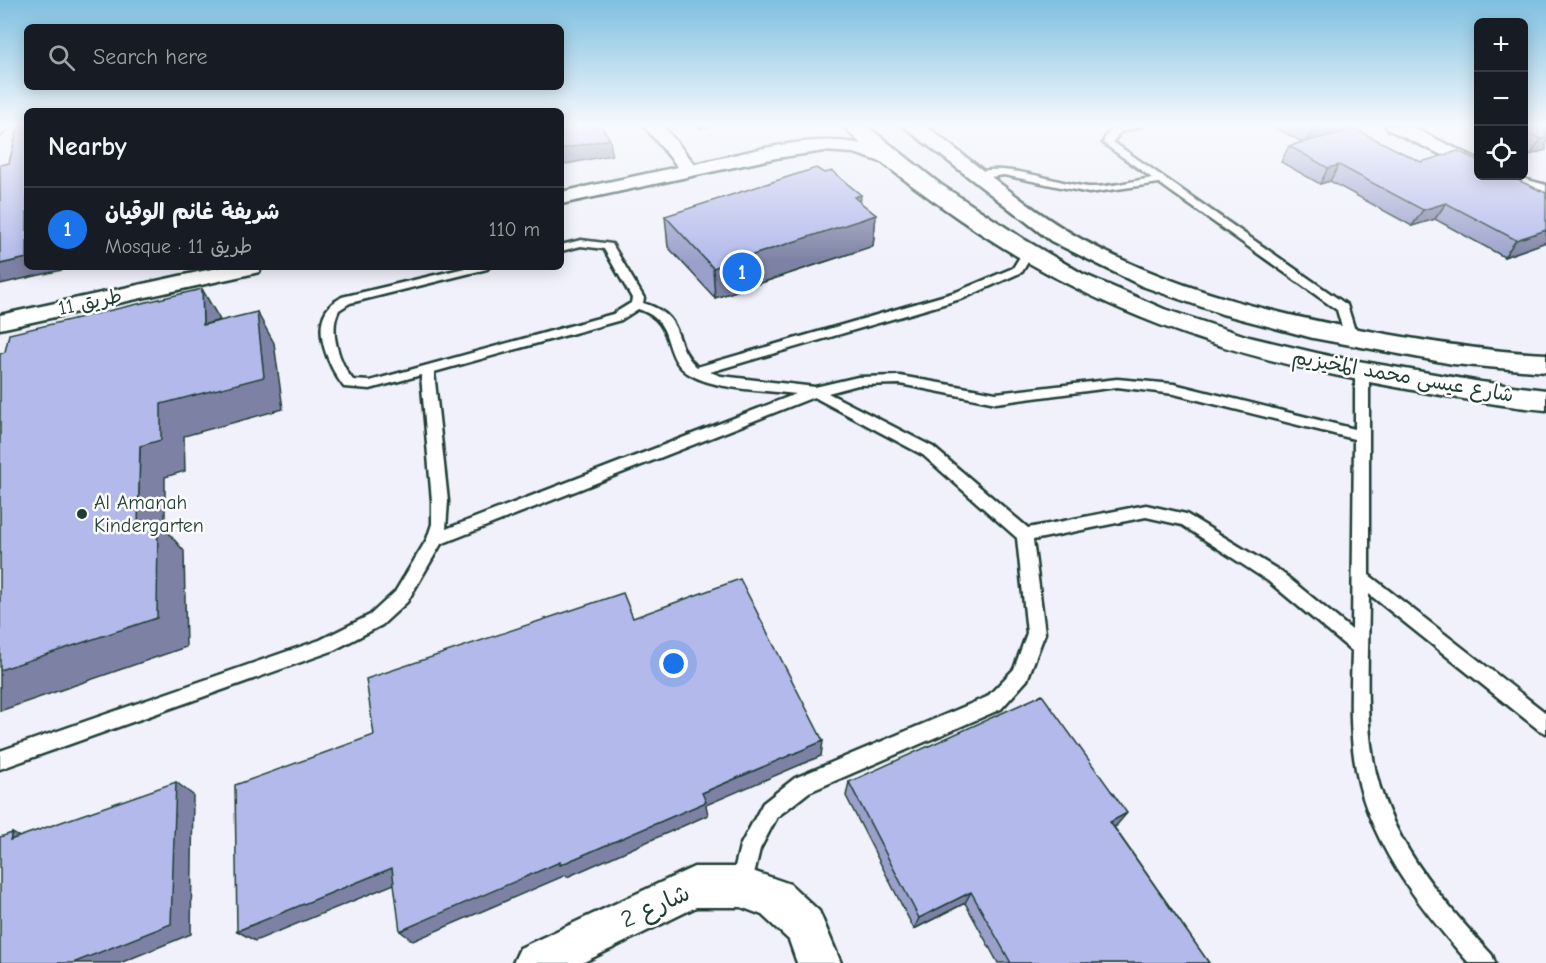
<!DOCTYPE html>
<html lang="en">
<head>
<meta charset="utf-8">
<style>
  body { margin:0; font-family:"Comic Neue","Playpen Sans Arabic",sans-serif; background:#242831; color:#f1f3f6 }
  .controls { position:absolute; right:18px; top:18px; display:grid; overflow:hidden; border-radius:9px; box-shadow:0 3px 15px #0003 }
  .controls button { width:54px; height:54px; display:grid; place-items:center; padding:0; border:0; border-bottom:2px solid #363941; background:#171b24; color:#f1f3f6; font:30px sans-serif }
  .you { position:absolute; left:674px; top:664px; width:21px; height:21px; margin:-15px; border:4px solid #fff; border-radius:50%; background:#1a73e8; box-shadow:0 0 0 9px #1a73e833 }
  .badge { display:grid; place-items:center; width:39px; height:39px; border-radius:50%; background:#1a73e8; color:#fff; font-size:20px; font-weight:700 }
  .pin { position:absolute; translate:-50% -50%; border:3px solid #fff; box-shadow:0 2px 6px #0006 }
  .list { margin:0; padding:0; list-style:none }
  h2 { display:flex; justify-content:space-between; align-items:center; height:78px; margin:0; padding:0 24px; font-size:26px }
  h2 small { font-size:20px; font-weight:400; color:#9ea1a6 }
  .list li { display:grid; grid-template-columns:39px 1fr auto; gap:18px; align-items:center; box-sizing:border-box; height:84px; padding:0 24px; border-top:2px solid #363941 }
  .list b { display:block; font-size:22px; white-space:nowrap }
  .list p { margin:0; font-size:20px; white-space:nowrap; color:#9ea1a6 }
  .list em { font-size:20px; font-style:normal; color:#9ea1a6 }
  .icon { flex:none; width:33px; height:33px; fill:none; stroke:currentColor; stroke-width:2; stroke-linecap:round; stroke-linejoin:round }
  .map { position:relative; flex:none; width:1546px; height:963px; overflow:hidden }
  .search { position:absolute; background:#171b24; box-shadow:0 3px 15px #0003; left:24px; top:24px; width:540px; height:66px; display:flex; align-items:center; gap:15px; box-sizing:border-box; padding:0 21px; border-radius:9px; color:#9ea1a6; font-size:22px }
  .panel { position:absolute; background:#171b24; box-shadow:0 3px 15px #0003; left:24px; top:108px; width:540px; height:162px; border-radius:9px }
  .map>svg:first-child { display:block }
  .lines { fill:none; stroke-linecap:round; stroke-linejoin:round }
  .lane-casing { stroke:#1f3d34; stroke-width:5 }
  .street-casing { stroke:#1f3d34; stroke-width:5 }
  .secondary-casing { stroke:#1f3d34; stroke-width:5 }
  .lane { fill:#fff; fill-rule:evenodd }
  .street { fill:#fff; fill-rule:evenodd }
  .secondary { fill:#fff; fill-rule:evenodd }
  .wall { fill:#9aa0ca; stroke:#1f3d34; stroke-width:1.5 }
  .shaded-wall { fill:#7d82a4; stroke:#1f3d34; stroke-width:1.5 }
  .building { fill:#b3baeb; stroke:#1f3d34; stroke-width:1.5 }
  .poi-dot { fill:#1f3d34; stroke:#fff; stroke-width:2 }
  .labels { text-anchor:middle; dominant-baseline:central; stroke-width:5; stroke-linejoin:round; paint-order:stroke }
  .street-label { font-size:20px; fill:#1f3d34; stroke:#fff }
  .poi-label { font-size:20px; fill:#1f3d34; stroke:#fff; text-anchor:start }
  .near-street-label { font-size:24px; fill:#1f3d34; stroke:#fff }
</style>
</head>
<body>
<div class="map">
<svg width="1546" height="963" viewBox="0 0 1546 963">
  <rect width="100%" height="100%" fill="#f0f1fb"/>
  <filter id="ink" filterUnits="userSpaceOnUse"><feTurbulence type="fractalNoise" baseFrequency=".0167" numOctaves="2"/><feDisplacementMap in="SourceGraphic" scale="12" xChannelSelector="R" yChannelSelector="G"/><feConvolveMatrix kernelMatrix="1 2 1 2 8 2 1 2 1" color-interpolation-filters="sRGB"/></filter>
  <g filter="url(#ink)">
    <g class="lines">
      <g class="lane-casing">
        <path id="lane" d="M 11,126 L 0,136 L 1,126 Z
          M 1122,126 L 1142,126 L 1120,132 L 1113,142 L 1347,305 L 1357,337 L 1355,340 L 1351,341 L 1345,337 L 1337,310 L 1159,183 L 1089,193 L 1004,175 L 976,179 L 971,176 C 995,158 1059,184 1088,187 C 1107,188 1132,181 1152,178 L 1103,143 C 1106,133 1112,128 1122,126 Z
          M 581,240 L 612,244 L 644,298 L 643,303 C 688,317 670,342 697,367 L 956,292 L 1013,268 L 1024,250 L 1028,249 L 1034,252 L 1022,272 L 964,298 L 710,372 L 721,376 L 815,387 L 858,377 L 900,376 L 996,393 L 1117,379 L 1174,384 L 1355,429 L 1355,373 L 1357,370 L 1367,370 L 1369,373 L 1369,575 L 1546,713 L 1546,733 L 1539,730 L 1369,594 C 1369,648 1364,705 1373,758 C 1386,837 1440,898 1492,955 L 1495,963 L 1469,963 C 1417,904 1364,837 1354,757 C 1349,722 1351,686 1352,651 L 1268,581 L 1182,525 L 1146,517 L 1033,540 L 1045,633 L 1027,680 L 1001,709 L 809,792 L 777,817 L 760,849 L 749,895 L 741,898 L 733,895 L 730,887 L 740,846 L 763,803 L 795,778 L 987,697 L 1014,669 L 1027,633 L 1017,538 L 923,455 L 814,397 L 441,544 L 407,602 L 382,625 L 332,651 L 0,769 L 0,751 L 320,640 L 370,615 L 395,592 L 427,539 L 432,524 L 432,501 L 421,375 L 370,389 L 344,387 C 330,369 310,327 330,306 C 333,302 338,300 342,297 L 469,267 L 489,267 L 487,269 L 350,303 L 339,310 C 328,330 339,363 353,380 L 370,381 L 613,314 L 631,303 L 632,298 L 604,249 L 581,246 L 561,251 L 561,245 ZM 638,309 C 679,322 659,357 691,375 C 717,390 766,390 796,394 L 446,529 L 448,501 L 434,372 L 621,320 ZM 900,384 L 996,403 L 1117,387 L 1174,394 L 1354,439 L 1352,630 L 1280,571 L 1186,514 L 1146,505 L 1028,528 L 933,447 L 828,393 L 858,385 Z"/>
      </g>
      <g class="street-casing">
        <path id="street" d="M 644,126 L 663,126 L 695,164 C 746,153 804,134 856,143 C 873,145 890,153 906,158 L 908,162 L 899,168 L 854,153 L 824,151 L 776,158 L 561,204 L 561,192 L 678,167 Z
          M 1386,126 L 1409,126 L 1478,159 L 1478,172 L 1389,130 Z
          M 1489,176 L 1513,176 L 1546,185 L 1546,197 L 1511,189 Z
          M 221,267 L 262,267 L 259,272 L 251,274 L 0,329 L 0,315 Z
          M 694,867 L 741,867 L 790,884 L 819,911 L 841,963 L 797,963 L 789,940 L 762,915 L 741,907 L 696,907 L 582,963 L 513,963 L 520,948 Z"/>
      </g>
      <g class="secondary-casing">
        <path id="secondary" d="M 845,126 L 867,126 L 940,184 L 1025,240 L 1083,274 L 1164,309 L 1249,337 L 1329,356 L 1481,382 L 1546,390 L 1546,410 C 1499,406 1453,397 1407,389 C 1226,358 1085,311 935,202 C 910,183 862,151 845,126 Z
          M 903,126 L 926,126 C 973,162 1030,210 1081,239 C 1177,292 1285,317 1392,335 C 1443,344 1494,352 1546,354 L 1546,372 L 1453,364 L 1313,338 L 1222,314 L 1142,286 L 1051,241 Z"/>
      </g>
      <use href="#lane" class="lane"/>
      <use href="#street" class="street"/>
      <use href="#secondary" class="secondary"/>
    </g>
    <path class="wall" d="M 1272,126 L 1358,126 L 1356,129 L 1546,242 L 1504,257 L 1435,219 L 1412,226 L 1330,181 L 1320,184 L 1281,162 L 1289,146 L 1302,142 Z
      M 1470,126 L 1479,126 L 1479,130 Z
      M 1524,126 L 1546,126 L 1546,150 L 1530,155 L 1524,152 Z
      M 860,203 L 876,215 L 873,246 L 715,298 L 668,247 L 665,216 Z
      M 849,782 L 1116,826 L 1114,827 L 1209,963 L 998,963 L 965,903 L 914,929 L 846,796 Z"/>
    <path class="shaded-wall" d="M 699,126 L 712,126 L 700,129 Z
      M 1322,126 L 1358,126 L 1355,131 L 1305,144 L 1313,128 Z
      M 1546,137 L 1546,150 L 1530,155 L 1541,139 Z
      M 610,139 L 612,155 L 561,165 L 561,149 Z
      M 1339,165 L 1330,181 L 1320,184 L 1328,168 Z
      M 861,195 L 859,221 L 876,215 L 873,246 L 715,298 L 713,268 L 854,197 Z
      M 1446,203 L 1435,219 L 1412,226 L 1423,210 Z
      M 1546,230 L 1546,242 L 1504,257 L 1516,240 Z
      M 27,258 L 27,267 L 75,267 L 0,284 L 0,264 Z
      M 202,289 L 220,320 L 203,325 Z
      M 257,312 L 274,343 L 283,409 L 184,436 L 185,471 L 165,477 L 165,529 L 184,551 L 186,647 L 0,711 L 0,670 L 138,526 L 140,446 L 161,404 Z
      M 823,741 L 821,756 L 706,805 L 708,815 L 567,877 L 566,875 L 413,941 L 400,931 L 702,793 Z
      M 176,782 L 193,795 L 191,934 L 120,963 L 73,963 Z
      M 1127,813 L 1116,826 L 1100,834 L 1110,822 Z
      M 12,833 L 35,845 L 10,840 Z
      M 392,868 L 404,880 L 255,941 L 237,931 Z
      M 971,892 L 965,903 L 914,929 L 919,918 Z"/>
    <path class="building" d="M 27,126 L 27,258 L 0,264 L 0,165 L 9,163 L 18,128 Z
      M 561,126 L 601,126 L 610,139 L 561,149 Z
      M 1309,126 L 1322,126 L 1313,128 Z
      M 1524,126 L 1546,126 L 1546,137 L 1541,139 L 1524,131 Z
      M 1355,129 L 1421,162 L 1458,151 L 1479,161 L 1479,176 L 1509,176 L 1546,193 L 1546,230 L 1516,240 L 1446,203 L 1423,210 L 1339,165 L 1328,168 L 1289,146 Z
      M 816,168 L 824,173 L 832,171 L 861,195 L 854,197 L 876,215 L 713,268 L 665,216 Z
      M 202,289 L 203,325 L 257,312 L 264,377 L 161,404 L 161,440 L 140,446 L 138,526 L 158,520 L 157,618 L 0,670 L 0,354 L 5,352 L 9,334 Z
      M 740,579 L 823,741 L 702,793 L 706,802 L 560,865 L 560,862 L 400,931 L 392,868 L 237,931 L 235,785 L 374,735 L 366,679 L 623,593 L 633,618 Z
      M 1042,695 L 1127,813 L 1110,822 L 1209,963 L 1011,963 L 971,892 L 919,918 L 849,782 Z
      M 176,782 L 171,924 L 73,963 L 0,963 L 0,837 L 12,833 L 10,840 Z"/>
  </g>
  <linearGradient id="sky" x2="0" y2="1"><stop stop-color="#7ec0e0"/><stop offset="0.48" stop-color="#f8f9fd"/><stop offset="1" stop-color="#f8f9fd" stop-opacity="0"/></linearGradient>
  <rect width="1546" height="261" fill="url(#sky)"/>
  <circle class="poi-dot" cx="82" cy="514" r="6"/>
  <g class="labels">
    <g class="street-label">
      <text transform="translate(90 302) rotate(-12)">طريق 11</text>
      <text transform="translate(1403 376) rotate(10)">شارع عيسى محمد المخيزيم</text>
    </g>
    <g class="poi-label">
      <text x="94" y="502">Al Amanah<tspan x="94" dy="23">Kindergarten</tspan></text>
    </g>
    <g class="near-street-label">
      <text transform="translate(655 906) rotate(-24)">شارع 2</text>
    </g>
  </g>
</svg>
<div class="controls">
<button>+</button>
<button>−</button>
<button><svg class="icon" aria-label="locate" viewBox="0 0 24 24"><circle cx="12" cy="12" r="6"/><path d="M12 2v4M12 18v4M2 12h4M18 12h4"/></svg></button>
</div>
<div class="you"></div>
<div class="pin badge" style="left:742px;top:272px">1</div>
<div class="search"><svg class="icon" aria-label="search" viewBox="0 0 24 24"><circle cx="10" cy="10" r="6"/><path d="M15 15l6 6"/></svg>Search here</div>
<section class="panel">
<h2>Nearby<small></small></h2>
<ul class="list">
<li><span class="badge">1</span><div><b>شريفة غانم الوقيان</b><p>Mosque · طريق 11</p></div><em>110 m</em></li>
</ul>
</section>
</div>
</body>
</html>
